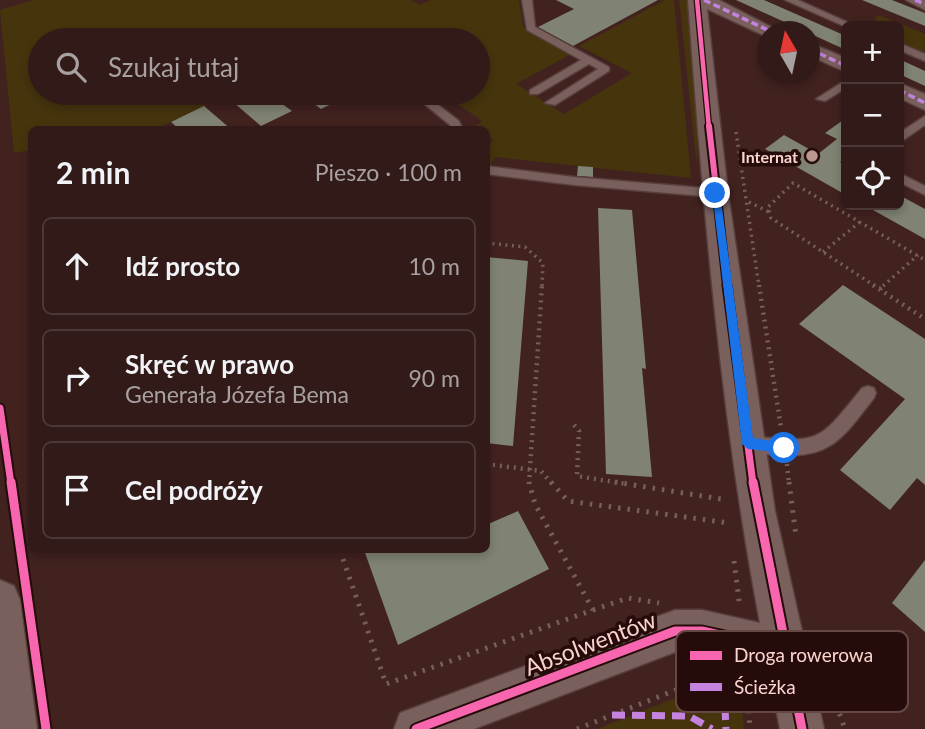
<!DOCTYPE html>
<html lang="pl">
<head>
<meta charset="utf-8">
<style>
  body { margin:0; font-family:Lato,sans-serif; background:#3d2724; color:#f1f3f6 }
  .controls { position:absolute; right:21px; top:21px; display:grid; overflow:hidden; border-radius:10px; box-shadow:0 4px 10px #0003 }
  .controls button { width:63px; height:63px; display:grid; place-items:center; padding:0; border:0; border-bottom:2px solid #4c3836; background:#311a17; color:#f1f3f6; font:35px sans-serif }
  .compass { position:absolute; left:757px; top:21px; width:63px; height:63px; border-radius:50%; background:#311a17; box-shadow:0 4px 10px #0003; rotate:351deg }
  .stop { position:absolute; width:21px; height:21px; margin:-16px; border:5px solid #1a73e8; border-radius:50%; background:#fff }
  .stop.end { background:#1a73e8; border-color:#fff; box-shadow:0 2px 7px #0008 }
  .list { margin:0; padding:0; list-style:none }
  h2 { display:flex; justify-content:space-between; align-items:center; height:91px; margin:0; padding:0 28px; font-size:30px }
  h2 small { font-size:23px; font-weight:400; color:#a8a1a1 }
  .list li { display:grid; grid-template-columns:46px 1fr auto; gap:21px; align-items:center; box-sizing:border-box; height:98px; margin:0 14px 14px; padding:0 14px; border:2px solid #4c3836; border-radius:10px }
  .list b { display:block; font-size:26px; white-space:nowrap }
  .list p { margin:0; font-size:23px; white-space:nowrap; color:#a8a1a1 }
  .list em { font-size:23px; font-style:normal; color:#a8a1a1 }
  .icon { flex:none; width:38px; height:38px; fill:none; stroke:currentColor; stroke-width:2; stroke-linecap:round; stroke-linejoin:round }
  .map { position:relative; flex:none; width:925px; height:729px; overflow:hidden }
  .search { position:absolute; background:#311a17; box-shadow:0 4px 10px #0003; left:28px; top:28px; width:462px; height:77px; display:flex; align-items:center; gap:18px; box-sizing:border-box; padding:0 24px; border-radius:38px; color:#a8a1a1; font-size:26px }
  .panel { position:absolute; background:#311a17; box-shadow:0 4px 10px #0003; left:28px; top:126px; width:462px; height:427px; border-radius:10px }
  .map>svg:first-child { display:block }
  .green { fill:#46340d }
  .building { fill:#808373 }
  .lines { fill:none; stroke-linecap:round; stroke-linejoin:round }
  .lane-casing { stroke:#573e3c; stroke-width:3 }
  .street-casing { stroke:#573e3c; stroke-width:3 }
  .path-far2 { stroke:#765e5b; stroke-width:3.5; stroke-dasharray:2 4.5; stroke-linecap:butt }
  .path-far1 { stroke:#765e5b; stroke-width:4.5; stroke-dasharray:2 5; stroke-linecap:butt }
  .path { stroke:#765e5b; stroke-width:5; stroke-dasharray:2.5 7; stroke-linecap:butt }
  .lane { fill:#7a605d; fill-rule:evenodd }
  .street { fill:#7a605d; fill-rule:evenodd }
  .quiet-far1 { stroke:#c483df; stroke-width:3.5; stroke-dasharray:7 3.5; stroke-linecap:butt }
  .quiet { stroke:#c483df; stroke-width:7; stroke-dasharray:13 7; stroke-linecap:butt }
  .cycleway-far3-casing { stroke:#250b09; stroke-width:7 }
  .cycleway-far2-casing { stroke:#250b09; stroke-width:10 }
  .cycleway-far1-casing { stroke:#250b09; stroke-width:11 }
  .cycleway-casing { stroke:#250b09; stroke-width:13 }
  .cycleway-far3 { stroke:#f766af; stroke-width:4.5 }
  .cycleway-far2 { stroke:#f766af; stroke-width:6 }
  .cycleway-far1 { stroke:#f766af; stroke-width:7 }
  .cycleway { stroke:#f766af; stroke-width:9 }
  .route { fill:#1a73e8 }
  .poi-dot { fill:#ba9691; stroke:#250b09; stroke-width:2.5 }
  .labels { text-anchor:middle; dominant-baseline:central; stroke-width:7; stroke-linejoin:round; paint-order:stroke }
  .far-poi-label { font-size:16px; font-weight:bold; fill:#fbd4cf; stroke:#250b09; text-anchor:end }
  .near-street-label { font-size:23px; fill:#fbd4cf; stroke:#250b09 }
  .key { fill:#250b09; stroke:#654744; stroke-width:2 }
  .key-label { font-size:19px; fill:#fbd4cf }
</style>
</head>
<body>
<div class="map">
<svg width="925" height="729" viewBox="0 0 925 729">
  <rect width="100%" height="100%" fill="#41221f"/>
  <path class="green" d="M 33,0 L 411,0 L 420,5 L 431,0 L 519,0 L 523,26 L 527,30 L 571,54 L 516,84 L 564,114 L 632,73 L 579,46 L 665,0 L 674,0 L 691,178 L 495,157 L 491,165 L 487,163 L 487,149 L 490,148 L 492,138 L 487,138 L 486,130 L 471,129 L 482,121 L 442,93 L 478,93 L 478,40 L 367,40 L 362,37 L 354,40 L 40,40 L 40,93 L 234,93 L 155,129 L 32,130 L 31,150 L 14,153 L 0,10 Z
    M 679,0 L 688,0 L 698,115 L 697,167 Z
    M 879,15 L 925,34 L 925,52 L 899,42 L 899,26 L 880,26 L 875,17 Z
    M 703,687 L 740,693 L 744,729 L 597,729 Z"/>
  <path class="building" d="M 556,0 L 658,0 L 573,46 L 538,27 L 574,9 Z
    M 736,0 L 764,0 L 846,36 L 846,50 Z
    M 862,0 L 892,0 L 925,13 L 925,26 Z
    M 899,59 L 925,71 L 925,86 L 899,74 Z
    M 234,93 L 267,93 L 292,111 L 261,126 L 226,96 Z
    M 300,93 L 346,93 L 350,95 L 321,109 Z
    M 204,106 L 232,130 L 180,130 L 171,122 Z
    M 846,118 L 846,158 L 840,162 L 846,166 L 846,195 L 765,149 L 784,135 L 818,154 L 837,139 L 825,133 Z
    M 578,166 L 593,167 L 593,177 L 577,176 Z
    M 899,195 L 925,209 L 925,239 L 864,205 L 899,205 Z
    M 598,208 L 632,210 L 646,369 L 642,368 L 652,477 L 606,474 Z
    M 486,257 L 528,261 L 513,446 L 486,443 Z
    M 843,285 L 925,339 L 925,485 L 917,478 L 890,510 L 840,470 L 905,399 L 799,324 Z
    M 518,511 L 549,569 L 398,645 L 364,550 L 486,550 L 486,525 Z
    M 925,560 L 925,632 L 892,603 Z"/>
  <g class="lines">
    <g class="lane-casing">
      <path id="lane" d="M 522,0 L 532,0 L 535,27 L 609,67 L 609,71 L 555,105 L 545,103 L 598,69 L 589,64 L 538,94 L 530,94 L 530,90 L 581,60 L 527,30 Z
        M 785,0 L 798,0 L 856,26 L 846,27 Z
        M 899,43 L 925,54 L 925,61 L 899,50 Z
        M 846,80 L 846,88 L 825,101 L 816,99 Z
        M 411,93 L 423,93 L 459,121 L 463,130 L 451,130 L 450,125 Z
        M 925,116 L 925,125 L 899,143 L 899,133 Z
        M 486,166 L 574,177 L 715,189 L 721,193 L 715,197 L 574,185 L 486,174 Z
        M 899,173 L 925,186 L 925,195 L 899,182 Z
        M 868,386 L 874,388 L 876,393 L 874,398 C 845,435 832,459 780,455 C 768,454 754,454 742,450 L 739,444 L 742,438 L 748,436 C 820,443 817,444 862,388 Z"/>
    </g>
    <g class="street-casing">
      <path id="street" d="M 688,0 L 719,0 L 781,32 L 768,32 L 765,36 L 707,9 L 728,193 L 775,511 L 824,729 L 780,729 L 768,666 L 702,652 L 675,652 L 474,729 L 394,729 L 400,713 L 675,610 L 702,610 L 760,623 C 721,418 703,208 688,0 Z
        M 906,0 L 925,0 L 925,10 Z
        M 810,43 L 846,58 L 846,72 L 810,56 Z
        M 899,83 L 925,94 L 925,110 L 899,98 Z
        M 0,580 L 14,586 L 20,600 L 37,729 L 0,729 Z"/>
    </g>
    <path class="path-far2" d="M 736,132 L 759,286
      M 749,202 L 769,212
      M 486,243 L 525,247 L 543,263 L 542,286
      M 823,252 L 860,222
      M 875,286 L 771,218 L 768,207 L 793,183 L 925,260
      M 883,286 L 918,255"/>
    <path class="path-far1" d="M 759,285 L 781,428
      M 873,285 L 925,319
      M 880,289 L 885,285
      M 574,425 L 579,431 L 577,476 L 626,484
      M 486,464 L 541,471 L 552,484
      M 787,464 L 789,484
      M 529,484 L 542,285"/>
    <path class="path" d="M 551,482 L 568,501 L 729,523
      M 615,482 L 727,500
      M 789,482 L 796,536
      M 340,550 L 386,684 L 593,610 L 535,504 L 529,482
      M 734,561 L 740,608
      M 593,610 L 628,598 L 659,603
      M 746,673 L 750,729
      M 830,687 L 845,729
      M 577,729 L 696,682 L 747,691"/>
    <use href="#lane" class="lane"/>
    <use href="#street" class="street"/>
    <path class="quiet-far1" d="M 704,0 L 772,32
      M 915,0 L 925,4
      M 810,49 L 846,66
      M 899,90 L 925,103"/>
    <path class="quiet" d="M 724,687 L 726,729
      M 612,715 L 689,716 L 712,729"/>
    <g class="cycleway-far3-casing">
      <path id="cycleway-far3" d="M 697,0 L 709,128"/>
    </g>
    <g class="cycleway-far2-casing">
      <path id="cycleway-far2" d="M 709,126 L 727,286"/>
    </g>
    <g class="cycleway-far1-casing">
      <path id="cycleway-far1" d="M 727,285 L 753,484
        M 0,408 L 11,484"/>
    </g>
    <g class="cycleway-casing">
      <path id="cycleway" d="M 11,482 L 46,729
        M 753,482 L 802,729
        M 416,729 L 675,631 L 702,631 L 783,649"/>
    </g>
    <use href="#cycleway-far3" class="cycleway-far3"/>
    <use href="#cycleway-far2" class="cycleway-far2"/>
    <use href="#cycleway-far1" class="cycleway-far1"/>
    <use href="#cycleway" class="cycleway"/>
  </g>
  <path class="route" d="M 712,191 L 720,193 L 753,438 L 789,444 L 791,448 L 784,453 L 748,449 L 742,444 Z"/>
  <circle class="poi-dot" cx="812" cy="156" r="7"/>
  <g class="labels">
    <g class="far-poi-label">
      <text x="798" y="156">Internat</text>
    </g>
    <g class="near-street-label">
      <text transform="translate(590 643) rotate(-21)">Absolwentów</text>
    </g>
  </g>
  <rect x="676" y="631" width="232" height="81" rx="10" class="key"/>
  <rect x="690" y="651" width="32" height="9" fill="#f766af"/>
  <rect x="690" y="683" width="32" height="8" fill="#c483df"/>
  <g class="key-label">
    <text x="734" y="662">Droga rowerowa</text>
    <text x="734" y="694">Ścieżka</text>
  </g>
</svg>
<div class="controls">
<button>+</button>
<button>−</button>
<button><svg class="icon" aria-label="locate" viewBox="0 0 24 24"><circle cx="12" cy="12" r="6"/><path d="M12 2v4M12 18v4M2 12h4M18 12h4"/></svg></button>
</div>
<svg class="compass" viewBox="-18 -18 36 36"><path d="M0-13l5 13h-10z" fill="#e53935"/><path d="M0 13l5-13h-10z" fill="#a8a1a1"/></svg>
<div class="stop" style="left:784px;top:448px"></div>
<div class="stop end" style="left:715px;top:193px"></div>
<div class="search"><svg class="icon" aria-label="search" viewBox="0 0 24 24"><circle cx="10" cy="10" r="6"/><path d="M15 15l6 6"/></svg>Szukaj tutaj</div>
<section class="panel">
<h2>2 min<small>Pieszo · 100 m</small></h2>
<ul class="list">
<li><svg class="icon" aria-label="ahead" viewBox="0 0 24 24"><path d="M12 20V5M6 11l6-6 6 6"/></svg><div><b>Idź prosto</b></div><em>10 m</em></li>
<li><svg class="icon" aria-label="right" viewBox="0 0 24 24"><path d="M7 20v-9h11M14 6l5 5-5 5"/></svg><div><b>Skręć w prawo</b><p>Generała Józefa Bema</p></div><em>90 m</em></li>
<li><svg class="icon" aria-label="arrive" viewBox="0 0 24 24"><path d="M6 21V4h12l-3 4 3 4H6"/></svg><div><b>Cel podróży</b></div></li>
</ul>
</section>
</div>
</body>
</html>
